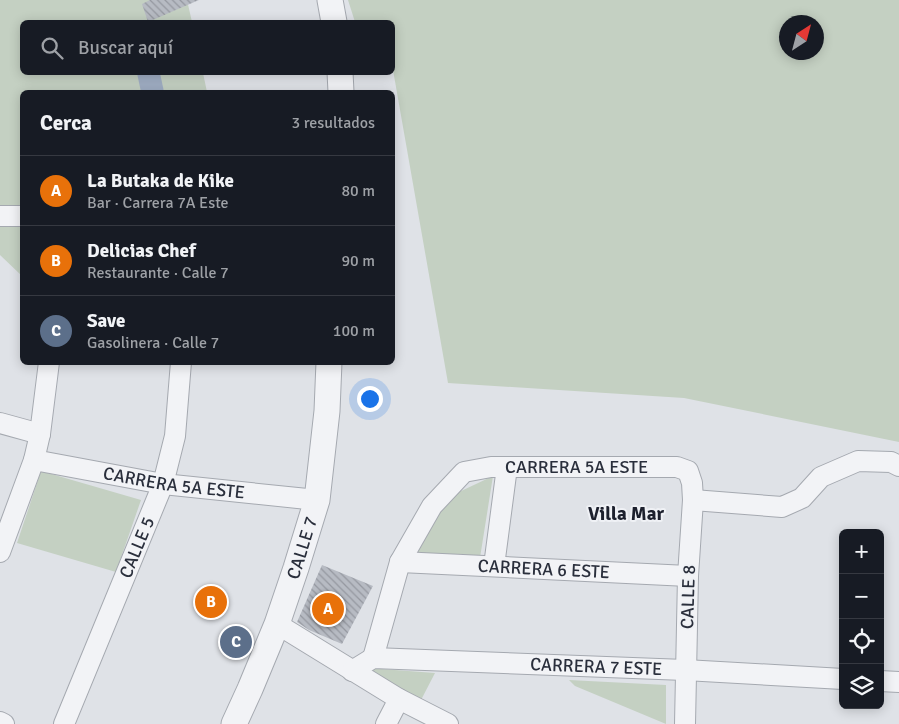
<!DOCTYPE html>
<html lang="es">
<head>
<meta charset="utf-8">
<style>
  body { margin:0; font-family:Signika,sans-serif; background:#242831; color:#f1f3f6 }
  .controls { position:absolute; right:15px; bottom:15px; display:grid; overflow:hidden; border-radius:8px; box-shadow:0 2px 12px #0003 }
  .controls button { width:45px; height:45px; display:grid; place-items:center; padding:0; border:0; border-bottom:1px solid #363941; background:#171b24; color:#f1f3f6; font:25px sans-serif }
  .compass { position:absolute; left:779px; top:15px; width:45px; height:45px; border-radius:50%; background:#171b24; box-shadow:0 2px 12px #0003; rotate:36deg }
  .you { position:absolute; left:369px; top:398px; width:18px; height:18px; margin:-12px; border:4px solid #fff; border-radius:50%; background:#1a73e8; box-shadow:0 0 0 8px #1a73e833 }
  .badge { display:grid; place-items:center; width:32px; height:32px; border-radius:50%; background:#0b8043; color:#fff; font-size:16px; font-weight:700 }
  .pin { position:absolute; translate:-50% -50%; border:2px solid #fff; box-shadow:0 1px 5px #0006 }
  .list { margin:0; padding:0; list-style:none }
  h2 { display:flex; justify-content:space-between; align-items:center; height:65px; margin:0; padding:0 20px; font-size:21px }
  h2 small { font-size:16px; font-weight:400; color:#9ea1a6 }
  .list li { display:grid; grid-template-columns:32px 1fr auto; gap:15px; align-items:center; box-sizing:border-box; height:70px; padding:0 20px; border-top:1px solid #363941 }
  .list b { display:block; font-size:19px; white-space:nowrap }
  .list p { margin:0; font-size:16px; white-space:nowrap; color:#9ea1a6 }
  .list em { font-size:16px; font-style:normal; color:#9ea1a6 }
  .icon { flex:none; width:28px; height:28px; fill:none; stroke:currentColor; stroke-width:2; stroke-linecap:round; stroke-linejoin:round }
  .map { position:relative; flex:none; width:899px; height:724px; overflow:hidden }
  .search { position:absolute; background:#171b24; box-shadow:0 2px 12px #0003; left:20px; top:20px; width:375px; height:55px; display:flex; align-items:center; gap:12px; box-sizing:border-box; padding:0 18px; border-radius:8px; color:#9ea1a6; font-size:19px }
  .panel { position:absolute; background:#171b24; box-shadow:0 2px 12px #0003; left:20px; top:90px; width:375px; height:275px; border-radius:8px }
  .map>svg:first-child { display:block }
  .green { fill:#c4d0c2; fill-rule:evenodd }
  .water { fill:#9fadc3 }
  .building { fill:url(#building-back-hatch) }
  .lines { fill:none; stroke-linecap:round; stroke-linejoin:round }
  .minor-casing { stroke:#a5a9b0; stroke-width:22 }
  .tertiary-casing { stroke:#a5a9b0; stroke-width:27 }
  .minor { stroke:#f2f3f6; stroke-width:20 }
  .tertiary { stroke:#f2f3f6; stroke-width:25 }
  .labels { text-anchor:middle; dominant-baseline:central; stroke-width:4; stroke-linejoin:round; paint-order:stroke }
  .street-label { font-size:18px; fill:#2a2f3c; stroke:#eff1f5 }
  .neighbourhood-label { font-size:19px; font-weight:bold; fill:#1c202d; stroke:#eff1f5 }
</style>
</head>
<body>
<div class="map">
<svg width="899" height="724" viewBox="0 0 899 724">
  <defs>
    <pattern id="building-back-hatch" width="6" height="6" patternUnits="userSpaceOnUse" patternTransform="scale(1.25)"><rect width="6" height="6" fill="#b7bbc3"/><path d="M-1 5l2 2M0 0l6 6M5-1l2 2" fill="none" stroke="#9598a0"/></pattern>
  </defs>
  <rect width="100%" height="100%" fill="#dfe2e7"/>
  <path class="green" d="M 0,0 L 187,0 L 192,22 L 22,22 L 22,72 L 203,73 L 207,92 L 22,92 L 22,276 L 0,255 Z
    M 348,0 L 899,0 L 899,442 L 684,398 L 448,383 L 393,70 L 392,22 L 355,22 ZM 786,22 L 816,22 L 816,52 L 786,52 Z
    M 41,471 L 141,500 L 116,572 L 17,543 Z
    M 493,476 L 479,564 L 413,557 L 435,515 L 459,492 Z
    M 368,668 L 435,673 L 421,700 L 364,672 Z
    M 569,680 L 666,685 L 666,724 L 575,686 Z"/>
  <path class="water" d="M 137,73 L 160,73 L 164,92 L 141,92 Z"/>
  <path class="building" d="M 150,0 L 199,0 L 148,22 L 142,4 Z
    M 322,565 L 373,586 L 342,644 L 309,630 L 297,622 Z
    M 234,631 L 247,639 L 238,653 L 225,645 Z"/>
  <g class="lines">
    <g class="minor-casing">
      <g id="minor">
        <path d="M 0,216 L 22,216"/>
        <path d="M 0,423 L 40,434"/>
        <path id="s1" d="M 34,460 L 163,484 L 317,500"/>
        <path d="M 693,500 L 782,507 L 802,498 L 821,477 L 858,461 L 891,462 L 899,466"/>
        <path d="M 0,552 L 34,460 L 40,434 L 49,362"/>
        <path id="s2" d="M 400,562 L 688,576"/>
        <path d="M 494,566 L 507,467"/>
        <path d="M 277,624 L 399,699 L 448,724"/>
        <path id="s3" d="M 373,658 L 400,562 L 432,506 L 464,472 L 491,467 L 677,467 L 688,471 L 692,483 L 693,500 L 688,576 L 685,724"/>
        <path id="s4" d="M 352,671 L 373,658 L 685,670 L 843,679"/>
        <path d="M 880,681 L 899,682"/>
        <path d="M 0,722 L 4,724"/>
        <path id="s5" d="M 64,724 L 163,484 L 175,436 L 181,362"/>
        <path d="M 386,724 L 399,699"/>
      </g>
    </g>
    <g class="tertiary-casing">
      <g id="tertiary">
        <path d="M 330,0 L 334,22"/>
        <path d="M 340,72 L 341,92"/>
        <path id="s6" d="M 234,724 L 250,689 L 277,624 L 296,568 L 317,500 L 327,411 L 329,362"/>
      </g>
    </g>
    <use href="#minor" class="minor"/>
    <use href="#tertiary" class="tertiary"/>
  </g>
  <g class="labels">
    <g class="street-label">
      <text stroke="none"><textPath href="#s3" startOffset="324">CARRERA 5A ESTE</textPath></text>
      <text stroke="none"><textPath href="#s1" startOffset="142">CARRERA 5A ESTE</textPath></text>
      <text stroke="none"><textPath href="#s5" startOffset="191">CALLE 5</textPath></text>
      <text stroke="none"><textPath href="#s6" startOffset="189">CALLE 7</textPath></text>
      <text stroke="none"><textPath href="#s2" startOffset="144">CARRERA 6 ESTE</textPath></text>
      <text transform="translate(688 597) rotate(-88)">CALLE 8</text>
      <text stroke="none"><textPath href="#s4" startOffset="248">CARRERA 7 ESTE</textPath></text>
    </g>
    <g class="neighbourhood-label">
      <text x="626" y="514">Villa Mar</text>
    </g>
  </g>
</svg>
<div class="controls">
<button>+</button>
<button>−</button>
<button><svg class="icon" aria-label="locate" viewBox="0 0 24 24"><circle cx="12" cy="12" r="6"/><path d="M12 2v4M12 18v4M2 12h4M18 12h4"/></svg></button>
<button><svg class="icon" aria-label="layers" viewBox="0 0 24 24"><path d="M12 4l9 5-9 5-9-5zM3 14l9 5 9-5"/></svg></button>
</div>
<svg class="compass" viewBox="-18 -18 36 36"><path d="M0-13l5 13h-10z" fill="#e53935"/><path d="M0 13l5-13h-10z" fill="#9ea1a6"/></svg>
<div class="you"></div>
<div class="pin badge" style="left:328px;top:609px;background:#e8710a">A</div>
<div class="pin badge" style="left:211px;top:602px;background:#e8710a">B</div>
<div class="pin badge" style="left:236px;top:642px;background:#5c6f8a">C</div>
<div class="search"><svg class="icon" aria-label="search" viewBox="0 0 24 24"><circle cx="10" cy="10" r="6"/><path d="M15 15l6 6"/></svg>Buscar aquí</div>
<section class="panel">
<h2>Cerca<small>3 resultados</small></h2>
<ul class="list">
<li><span class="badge" style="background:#e8710a">A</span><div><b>La Butaka de Kike</b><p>Bar · Carrera 7A Este</p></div><em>80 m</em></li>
<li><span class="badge" style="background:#e8710a">B</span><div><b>Delicias Chef</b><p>Restaurante · Calle 7</p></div><em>90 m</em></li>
<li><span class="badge" style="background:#5c6f8a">C</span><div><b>Save</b><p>Gasolinera · Calle 7</p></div><em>100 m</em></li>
</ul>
</section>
</div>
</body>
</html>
